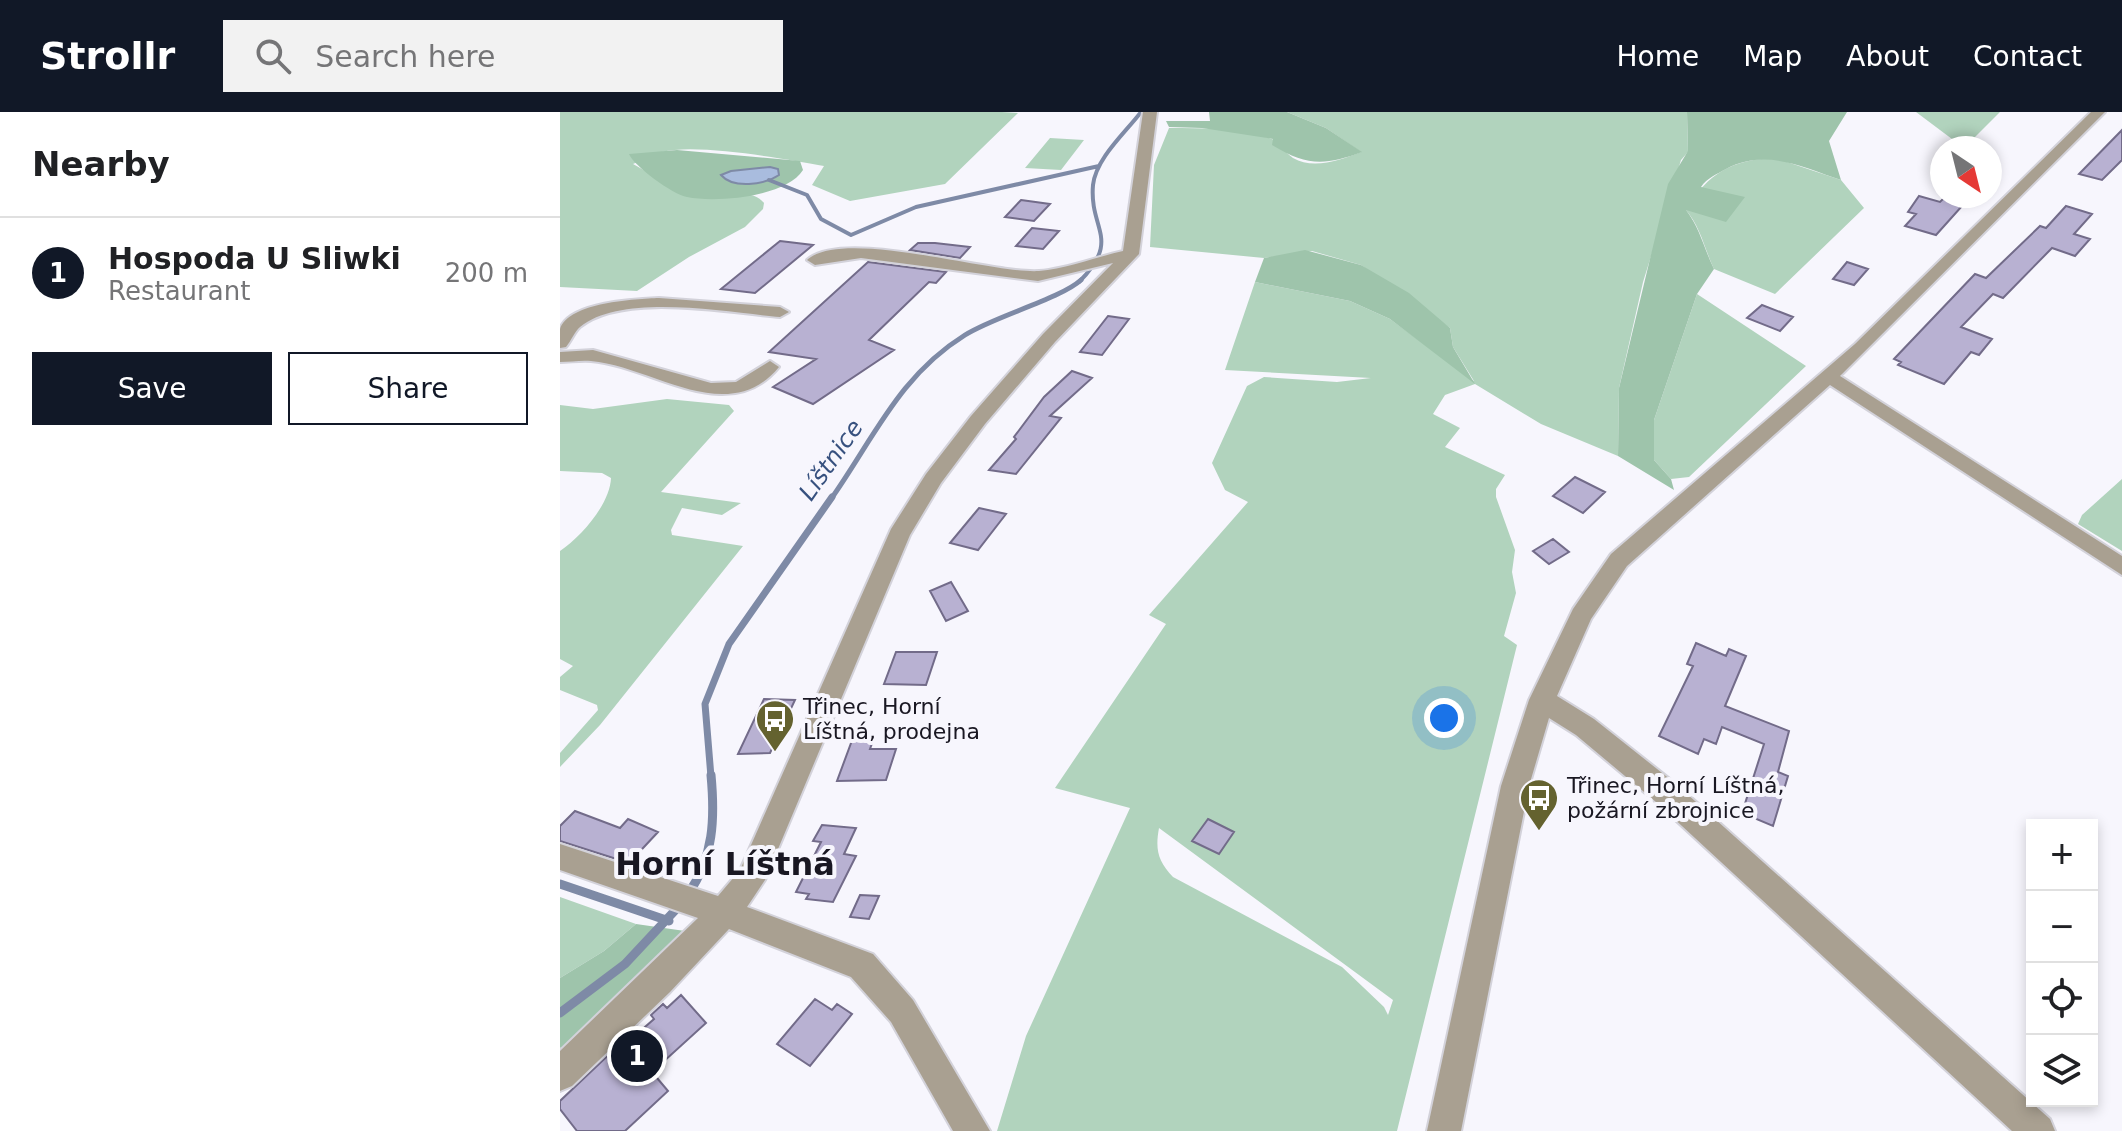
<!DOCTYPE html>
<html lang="en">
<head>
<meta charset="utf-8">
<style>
  body { margin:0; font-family:"DejaVu Sans",sans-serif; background:#f2f2f2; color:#202124 }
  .controls { position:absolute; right:24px; bottom:24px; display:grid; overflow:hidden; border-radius:0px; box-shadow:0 4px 12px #0003 }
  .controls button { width:72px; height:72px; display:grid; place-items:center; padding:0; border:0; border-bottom:2px solid #e0e0e0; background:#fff; color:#202124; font:40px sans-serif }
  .compass { position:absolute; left:1370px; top:24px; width:72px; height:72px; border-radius:50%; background:#fff; box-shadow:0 4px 12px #0003; rotate:145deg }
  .you { position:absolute; left:884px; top:606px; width:28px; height:28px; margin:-20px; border:6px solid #fff; border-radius:50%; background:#1a73e8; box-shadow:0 0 0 12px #1a73e833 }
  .badge { display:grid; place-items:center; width:52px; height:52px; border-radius:50%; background:#111827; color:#fff; font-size:26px; font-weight:700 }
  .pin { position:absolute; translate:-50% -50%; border:4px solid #fff; box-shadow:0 2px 8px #0006 }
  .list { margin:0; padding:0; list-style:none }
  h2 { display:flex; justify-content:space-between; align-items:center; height:104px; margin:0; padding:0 32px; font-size:34px }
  h2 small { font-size:26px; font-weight:400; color:#757577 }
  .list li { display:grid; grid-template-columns:52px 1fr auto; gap:24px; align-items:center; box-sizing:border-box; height:112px; padding:0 32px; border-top:2px solid #e0e0e0 }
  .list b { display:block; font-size:30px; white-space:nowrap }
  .list p { margin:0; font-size:26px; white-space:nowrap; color:#757577 }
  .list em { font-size:26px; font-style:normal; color:#757577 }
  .actions { display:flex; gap:16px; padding:24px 32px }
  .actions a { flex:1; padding:18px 0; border:2px solid #111827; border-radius:0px; text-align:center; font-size:28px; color:#111827 }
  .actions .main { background:#111827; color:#fff }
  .icon { flex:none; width:44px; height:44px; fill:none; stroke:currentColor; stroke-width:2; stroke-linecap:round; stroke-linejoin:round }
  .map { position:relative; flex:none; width:1562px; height:1019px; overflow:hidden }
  header { display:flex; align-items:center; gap:48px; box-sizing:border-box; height:112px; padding:0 40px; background:#111827; color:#fff }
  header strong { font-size:38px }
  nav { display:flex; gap:44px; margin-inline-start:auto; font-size:28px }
  .search { width:560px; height:72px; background:#f2f2f2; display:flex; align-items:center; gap:20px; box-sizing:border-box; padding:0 28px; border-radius:0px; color:#757577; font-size:30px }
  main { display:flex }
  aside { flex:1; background:#fff }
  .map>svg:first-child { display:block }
  .green { fill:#b1d3bd; fill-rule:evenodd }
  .forest { fill:#9ec4ab }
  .water { fill:#a9bcde; stroke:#7e8aa6; stroke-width:2 }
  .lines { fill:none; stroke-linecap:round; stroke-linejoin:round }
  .stream-far3 { stroke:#7e8aa6; stroke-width:4 }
  .stream-far2 { stroke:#7e8aa6; stroke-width:5 }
  .stream-far1 { stroke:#7e8aa6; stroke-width:7 }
  .stream { stroke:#7e8aa6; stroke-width:9 }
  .building { fill:#b8b1d2; stroke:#726b89; stroke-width:2 }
  .minor-casing { stroke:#d3d2da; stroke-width:4 }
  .minor { fill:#a9a091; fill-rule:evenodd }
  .labels { text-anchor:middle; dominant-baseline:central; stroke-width:8; stroke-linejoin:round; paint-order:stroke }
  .poi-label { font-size:22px; fill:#191722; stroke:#f7f6fd; text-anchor:start }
  .water-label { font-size:24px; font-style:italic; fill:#37517f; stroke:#f7f6fd }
  .near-quarter-label { font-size:32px; font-weight:bold; fill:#191722; stroke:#f7f6fd }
</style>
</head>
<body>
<header>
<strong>Strollr</strong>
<div class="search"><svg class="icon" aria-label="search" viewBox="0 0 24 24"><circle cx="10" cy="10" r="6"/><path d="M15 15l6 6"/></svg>Search here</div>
<nav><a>Home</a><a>Map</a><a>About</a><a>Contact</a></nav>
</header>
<main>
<aside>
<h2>Nearby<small></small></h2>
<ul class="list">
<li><span class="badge">1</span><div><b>Hospoda U Sliwki</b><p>Restaurant</p></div><em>200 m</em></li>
</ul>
<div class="actions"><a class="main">Save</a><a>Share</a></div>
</aside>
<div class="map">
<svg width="1562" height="1019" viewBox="0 0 1562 1019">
  <rect width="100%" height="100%" fill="#f7f6fd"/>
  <path class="green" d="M 0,0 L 442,0 L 458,1 L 385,72 L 290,89 L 252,73 L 264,54 C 226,47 137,31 102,40 C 92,42 82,48 73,52 C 100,66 117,86 148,86 C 166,86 191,75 204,91 L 203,97 L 185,115 L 129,145 L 77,179 L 0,175 Z
    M 727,0 L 1127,0 L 1128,40 L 1121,48 L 1083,170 L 1059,276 L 1058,344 L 981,312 L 915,272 L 885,283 L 873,302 L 900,316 L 885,335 L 945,363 L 936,377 L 936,385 L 955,438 L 952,460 L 956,481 L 944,524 L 957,533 L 837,1019 L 437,1019 L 466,924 L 570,696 L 495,676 L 606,512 L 589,503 L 688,390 L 665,378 L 652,351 L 687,274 L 704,265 L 777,270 L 811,266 L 665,258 L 695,170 L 790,189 L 830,207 L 914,269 L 893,235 L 890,216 L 801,153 L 752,139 L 704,146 L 590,135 L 594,53 L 609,16 C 642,16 677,16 709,26 C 720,29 724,40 733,46 C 753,58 781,48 801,40 L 766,16 ZM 599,716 L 833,888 L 828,903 L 824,895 L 782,855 L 613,765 C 598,749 595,738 599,716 Z
    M 1356,0 L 1440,0 L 1404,36 Z
    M 490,26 L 524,28 L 501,58 L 465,56 Z
    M 1215,46 L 1281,68 L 1304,96 L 1215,182 L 1154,157 C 1144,136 1141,115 1125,97 C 1150,61 1170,48 1215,46 Z
    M 1137,182 L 1246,254 L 1129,365 L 1111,367 L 1094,348 L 1094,308 Z
    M 107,287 L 169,293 L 174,299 L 101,380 L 181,391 L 162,403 L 122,396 L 111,418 L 112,423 L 183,434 L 40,613 L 0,655 L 0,641 L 38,598 L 37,593 L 0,578 L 0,565 L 13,554 L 0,547 L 0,439 C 21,425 50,392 51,366 L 42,361 L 0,359 L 0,293 L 33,297 Z
    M 1562,367 L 1562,439 L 1518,412 L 1522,403 Z
    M 0,785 L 76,812 L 44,839 L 0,866 Z"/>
  <path class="forest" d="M 649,0 L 727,0 L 766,16 L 802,40 C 764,54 747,54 712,33 L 713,27 L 642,16 L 609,15 L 606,9 L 650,9 Z
    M 1127,0 L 1287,0 L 1269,29 L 1281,68 C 1242,55 1206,36 1166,57 C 1157,62 1147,66 1141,75 L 1185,85 L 1166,110 L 1126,98 C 1140,116 1144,137 1154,157 L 1137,182 L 1094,308 L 1094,348 L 1111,367 L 1114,378 L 1058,344 L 1059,276 L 1108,72 L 1128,39 Z
    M 117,38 L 240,49 L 243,58 C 226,85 156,91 127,85 C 113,83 73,53 69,42 Z
    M 745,138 L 801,153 L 849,181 L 890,216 L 893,235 L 915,272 L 830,207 L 790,189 L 695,170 L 704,146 Z
    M 76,812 L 125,819 L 16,928 L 0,936 L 0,866 L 44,839 Z"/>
  <path class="water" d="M 210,55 L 218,57 L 219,63 C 204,73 173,77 161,63 L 171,59 Z"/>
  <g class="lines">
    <path class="stream-far3" d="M 209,68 L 247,83 L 261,107 L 291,123 L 356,95 L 539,54
      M 519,170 C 562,127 529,118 533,73 C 536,46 566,20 581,0"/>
    <path class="stream-far2" d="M 271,387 C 314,326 339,264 405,223 C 435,204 500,187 521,168"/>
    <path class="stream-far1" d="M 151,665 L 145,592 L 169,532 L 272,385"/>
    <path class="stream" d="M 0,772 L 109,809
      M 128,782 C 154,745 155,706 151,663
      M 0,901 L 65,852 L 121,792"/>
  </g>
  <path class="building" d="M 1562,18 L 1562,48 L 1542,68 L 1519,62 Z
    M 1359,84 L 1380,90 L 1386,84 L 1411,84 L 1376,123 L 1345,114 L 1356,102 L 1348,100 Z
    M 461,88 L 490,92 L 474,109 L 445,105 Z
    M 1506,94 L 1532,102 L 1514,122 L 1530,127 L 1515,144 L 1492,136 L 1443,186 L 1433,182 L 1401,215 L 1432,227 L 1419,243 L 1411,240 L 1384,272 L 1338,253 L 1341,250 L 1334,247 L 1415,162 L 1426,166 L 1480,114 L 1486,116 Z
    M 472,116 L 499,119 L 483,137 L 456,134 Z
    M 220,129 L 253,133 L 195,181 L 161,177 Z
    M 358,131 L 375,131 L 410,135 L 400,146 L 350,138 Z
    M 308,150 L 386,160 L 376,171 L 369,170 L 309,228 L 334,238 L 253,292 L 213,275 L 256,247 L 209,240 Z
    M 1287,150 L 1308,157 L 1294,173 L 1273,167 Z
    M 1202,193 L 1233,205 L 1220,219 L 1187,206 Z
    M 548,204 L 569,207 L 542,243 L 520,240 Z
    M 512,259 L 532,266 L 490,304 L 501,306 L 456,362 L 429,358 L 456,327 L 454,325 L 484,285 Z
    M 1015,365 L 1045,380 L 1023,401 L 993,384 Z
    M 419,396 L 446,402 L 418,438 L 390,431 Z
    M 993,427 L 1009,440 L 989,452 L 973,439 Z
    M 391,470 L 408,499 L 386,509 L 370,479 Z
    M 1136,531 L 1166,544 L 1169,537 L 1186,544 L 1165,594 L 1229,619 L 1218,660 L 1228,664 L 1213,714 L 1182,701 L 1204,632 L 1162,615 L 1156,632 L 1144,627 L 1138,642 L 1099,624 L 1133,554 L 1127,552 Z
    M 336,540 L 377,540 L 366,573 L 324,572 Z
    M 204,587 L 235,588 L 210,641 L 178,642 Z
    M 294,623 L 315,623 L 310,637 L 336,637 L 326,668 L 277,669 Z
    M 15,699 L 60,716 L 68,707 L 98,720 L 69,751 L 0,729 L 0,714 Z
    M 648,707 L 674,720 L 659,742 L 632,729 Z
    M 262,713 L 296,716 L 284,742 L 296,744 L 273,790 L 246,787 L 249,782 L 236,780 L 261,730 L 253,729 Z
    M 300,783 L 319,784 L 309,807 L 290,805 Z
    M 121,883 L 146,911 L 92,960 L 108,979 L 65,1019 L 17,1019 L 0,997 L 0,989 L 59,933 L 61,936 L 94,907 L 91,903 L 103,892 L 107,896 Z
    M 255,887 L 272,898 L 277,892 L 292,902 L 250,954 L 217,932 Z"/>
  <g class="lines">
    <g class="minor-casing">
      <path id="minor" d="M 583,0 L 597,0 L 579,142 L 495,230 L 425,312 L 381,371 L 350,423 L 205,768 L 187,795 L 313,842 L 353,888 L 430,1019 L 393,1019 L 331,910 L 291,865 L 169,817 L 110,880 L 12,974 L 0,979 L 0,939 L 138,806 L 0,758 L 0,732 L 158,784 L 180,758 L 331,417 L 366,362 L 411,304 L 483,222 L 553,151 L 478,169 L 301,146 L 255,153 L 247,148 C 283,115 430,162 479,159 C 506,157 536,145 563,139 Z
        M 1531,0 L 1545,0 L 1280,264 L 1562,444 L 1562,463 L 1270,273 L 1067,454 L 1031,507 L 997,584 L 1034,607 L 1116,672 L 1490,1007 L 1495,1019 L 1452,1019 L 1096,690 L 1016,623 L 989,606 L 969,674 L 901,1019 L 867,1019 L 941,674 L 969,588 L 1013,497 L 1051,442 L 1295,232 Z
        M 99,186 L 220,195 L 229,200 L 220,205 C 169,201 63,180 20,215 C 15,219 11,229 6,235 L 0,236 C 0,231 0,222 0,217 C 9,190 76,187 99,186 Z
        M 33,238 L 151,271 L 176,270 L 210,249 L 219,255 C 168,317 92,254 31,249 C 21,248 10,250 0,250 L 0,240 Z"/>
    </g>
    <use href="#minor" class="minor"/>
  </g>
  <defs>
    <g id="bus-pin" transform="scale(2)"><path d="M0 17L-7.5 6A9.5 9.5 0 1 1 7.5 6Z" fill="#64622f" stroke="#f7f6fd"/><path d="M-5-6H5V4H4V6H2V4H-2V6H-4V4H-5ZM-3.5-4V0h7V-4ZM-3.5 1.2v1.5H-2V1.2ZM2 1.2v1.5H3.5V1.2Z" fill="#fff"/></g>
  </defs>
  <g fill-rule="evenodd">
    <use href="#bus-pin" x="215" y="607"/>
    <use href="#bus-pin" x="979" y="686"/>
  </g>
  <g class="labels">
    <g class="poi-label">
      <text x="243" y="594">Třinec, Horní<tspan x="243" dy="25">Líštná, prodejna</tspan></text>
      <text x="1007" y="673">Třinec, Horní Líštná,<tspan x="1007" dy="25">požární zbrojnice</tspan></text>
    </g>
    <g class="water-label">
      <text transform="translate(271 348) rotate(-55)">Líštnice</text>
    </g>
    <g class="near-quarter-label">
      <text x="165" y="752">Horní Líštná</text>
    </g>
  </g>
</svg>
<div class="controls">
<button>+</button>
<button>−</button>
<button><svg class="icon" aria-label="locate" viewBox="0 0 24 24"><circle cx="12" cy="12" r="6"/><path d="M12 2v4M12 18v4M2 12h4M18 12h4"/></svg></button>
<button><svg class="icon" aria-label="layers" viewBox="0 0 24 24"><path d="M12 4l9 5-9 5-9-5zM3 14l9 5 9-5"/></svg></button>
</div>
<svg class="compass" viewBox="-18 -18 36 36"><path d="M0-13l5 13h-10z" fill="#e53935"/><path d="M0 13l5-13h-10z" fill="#757577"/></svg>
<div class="you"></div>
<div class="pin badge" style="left:77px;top:944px">1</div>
</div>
</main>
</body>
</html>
